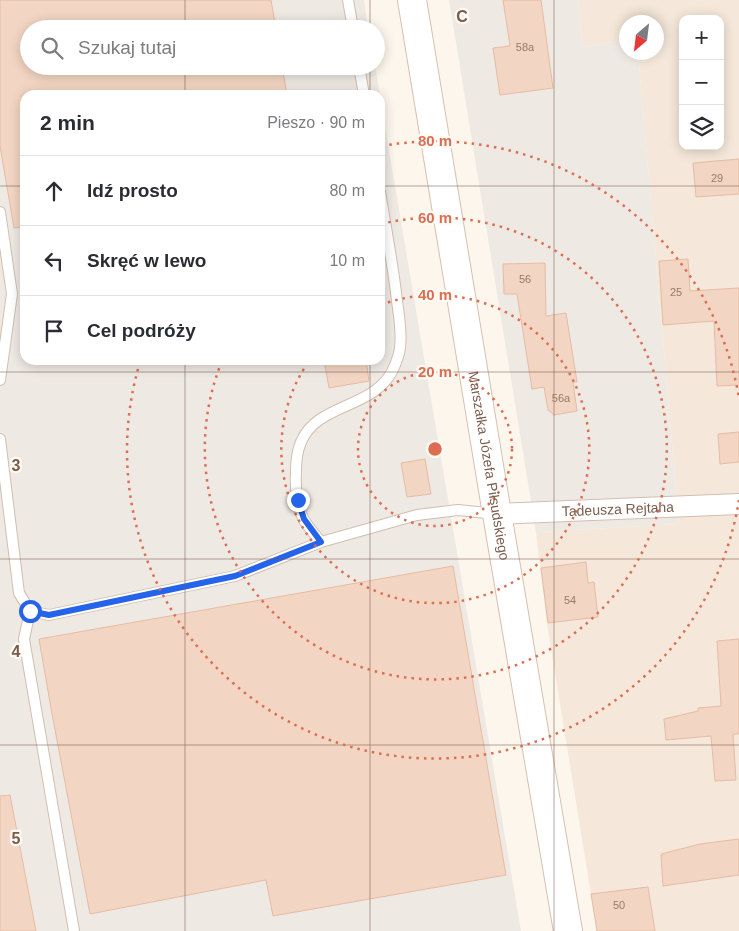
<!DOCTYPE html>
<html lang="pl">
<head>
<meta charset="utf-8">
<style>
  body { margin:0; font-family:Arial,sans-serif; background:#f2f2f3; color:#2b2b33 }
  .controls { position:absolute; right:15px; top:15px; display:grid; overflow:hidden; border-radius:10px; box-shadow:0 2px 12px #0003 }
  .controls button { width:45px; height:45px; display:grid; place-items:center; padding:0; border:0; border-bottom:1px solid #e1e1e2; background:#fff; color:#2b2b33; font:25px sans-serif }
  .compass { position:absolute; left:619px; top:15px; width:45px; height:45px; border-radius:50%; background:#fff; box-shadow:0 2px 12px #0003; rotate:208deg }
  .stop { position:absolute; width:15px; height:15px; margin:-11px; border:4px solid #2563eb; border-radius:50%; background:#fff }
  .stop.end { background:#2563eb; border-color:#fff; box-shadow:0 1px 5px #0008 }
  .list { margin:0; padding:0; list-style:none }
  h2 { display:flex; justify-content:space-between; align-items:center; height:65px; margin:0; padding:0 20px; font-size:21px }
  h2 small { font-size:16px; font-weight:400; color:#7c7c81 }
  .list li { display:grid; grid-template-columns:32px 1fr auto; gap:15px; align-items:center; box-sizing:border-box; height:70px; padding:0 20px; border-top:1px solid #e1e1e2 }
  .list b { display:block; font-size:19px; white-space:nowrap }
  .list em { font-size:16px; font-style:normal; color:#7c7c81 }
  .icon { flex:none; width:28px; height:28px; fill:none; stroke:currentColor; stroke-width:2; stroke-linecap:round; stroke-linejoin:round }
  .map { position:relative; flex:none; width:739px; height:931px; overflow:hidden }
  .search { position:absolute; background:#fff; box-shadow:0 2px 12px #0003; left:20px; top:20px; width:365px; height:55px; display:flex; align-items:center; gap:12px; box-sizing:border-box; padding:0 18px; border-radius:28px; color:#7c7c81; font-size:19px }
  .panel { position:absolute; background:#fff; box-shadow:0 2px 12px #0003; left:20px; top:90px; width:365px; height:275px; border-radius:15px }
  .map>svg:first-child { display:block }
  .residential { fill:#f5e8da; fill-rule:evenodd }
  .industrial { fill:#efe9e4 }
  .building { fill:#f3d5c3; stroke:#e6bba3 }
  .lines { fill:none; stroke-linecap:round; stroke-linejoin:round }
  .service-casing { stroke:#d1beb0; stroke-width:12 }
  .minor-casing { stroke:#d1beb0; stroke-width:22 }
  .secondary-casing { stroke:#d6c0b0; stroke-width:30 }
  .service { stroke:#fff; stroke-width:10 }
  .minor { stroke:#fff; stroke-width:20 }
  .secondary { stroke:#fff; stroke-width:28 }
  .route { stroke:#2563eb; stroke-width:6 }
  .grid { fill:none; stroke:#7a5c4d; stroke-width:1; stroke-opacity:0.55 }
  .ring { fill:none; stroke:#dc6d51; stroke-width:2.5; stroke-dasharray:2.5 5 }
  .labels { text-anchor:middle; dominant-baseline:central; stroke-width:4.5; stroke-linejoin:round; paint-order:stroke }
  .number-label { font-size:11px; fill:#987a6a }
  .street-label { font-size:14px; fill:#7a5c4d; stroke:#fffaf3 }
  .grid-label { font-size:16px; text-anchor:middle; font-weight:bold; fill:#7a5c4d; stroke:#fffaf3; stroke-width:4.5; stroke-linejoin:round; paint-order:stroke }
  .centre { fill:#dc6d51; stroke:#fffaf3; stroke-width:2.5 }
  .ring-label { font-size:15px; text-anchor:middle; font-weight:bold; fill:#dc6d51; stroke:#fffaf3; stroke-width:4.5; stroke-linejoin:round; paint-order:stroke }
</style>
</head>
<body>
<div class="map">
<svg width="739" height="931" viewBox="0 0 739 931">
  <rect width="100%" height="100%" fill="#fdf6ec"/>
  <path class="residential" d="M 578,0 L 739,0 L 739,931 L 597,931 L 547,624 L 536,532 L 679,524 L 638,53 L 656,52 L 656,22 L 626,22 L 626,40 L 583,47 ZM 683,19 L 720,19 L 720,146 L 683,146 Z"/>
  <path class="industrial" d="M 0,0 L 364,0 L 368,29 L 29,29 L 29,66 L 375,66 L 380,95 L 25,95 L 25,360 L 380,360 L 380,97 L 521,931 L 0,931 Z
    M 449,0 L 578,0 L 583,47 L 626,40 L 626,52 L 638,53 L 679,524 L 536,532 Z"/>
  <path class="building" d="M 0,0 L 271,0 L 276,29 L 29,29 L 29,66 L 282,66 L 287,95 L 25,95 L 25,227 L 14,228 L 0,146 Z
    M 503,0 L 541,0 L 553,88 L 500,95 L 493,48 L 510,46 Z
    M 739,159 L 739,194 L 696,197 L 693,163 Z
    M 688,259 L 690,291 L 739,288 L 739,385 L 717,386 L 714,321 L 663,325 L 659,261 Z
    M 545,263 L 546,316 L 566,313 L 577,382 L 573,382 L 577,411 L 554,415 L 548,410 L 544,387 L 532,389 L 517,294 L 504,294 L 503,264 Z
    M 324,360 L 366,360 L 369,381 L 329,388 Z
    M 739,432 L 739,462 L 720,464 L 718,434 Z
    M 425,459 L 431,494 L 407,497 L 401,463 Z
    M 586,562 L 588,583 L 594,582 L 598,617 L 548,623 L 541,568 Z
    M 453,566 L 506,875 L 273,916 L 266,880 L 90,914 L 52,714 L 39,639 Z
    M 739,639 L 739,734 L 733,734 L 736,780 L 715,781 L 711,736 L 666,740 L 664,719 L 698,711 L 698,708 L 721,706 L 717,641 Z
    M 10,795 L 36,931 L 0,931 L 0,796 Z
    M 739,839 L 739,875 L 663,886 L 661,854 L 700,844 Z
    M 648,887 L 655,931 L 597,931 L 591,894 Z"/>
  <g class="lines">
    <g class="service-casing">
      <path id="service" d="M 348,0 L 353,29
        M 359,66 L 364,95
        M 0,212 L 12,294 L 0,380
        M 0,439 L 19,593 L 30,611 L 24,639 L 74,931
        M 321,542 C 315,535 309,528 304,520 C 297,507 295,487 296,472 C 296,462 297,451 301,442 C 318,401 378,410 395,365 C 397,359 400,353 400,347 C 402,332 399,316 397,301 C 393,265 386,228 380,192
        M 30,611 L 49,615 L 235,576 L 321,542 L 417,515 L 458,510 L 496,514"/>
    </g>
    <g class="minor-casing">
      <g id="minor">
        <path id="s1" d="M 497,514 L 739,504"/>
      </g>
    </g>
    <g class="secondary-casing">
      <g id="secondary">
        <path id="s2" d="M 412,0 L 497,514 L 568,931"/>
      </g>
    </g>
    <use href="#service" class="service"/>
    <use href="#minor" class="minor"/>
    <use href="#secondary" class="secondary"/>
  </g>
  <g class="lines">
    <path class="route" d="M 30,611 L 49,615 L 235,576 L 321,542 L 304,519 L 298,500"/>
  </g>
  <path class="grid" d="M 185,0 L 185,29M 370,0 L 370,29M 554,0 L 554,931M 185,66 L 185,95M 370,66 L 370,95M 0,186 L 25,186M 380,186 L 739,186M 185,360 L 185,931M 370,360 L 370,931M 0,372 L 739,372M 0,559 L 739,559M 0,745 L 739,745"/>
  <g class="ring">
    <circle cx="435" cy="449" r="77"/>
    <path d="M381 305A154 154 0 1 1 309 361"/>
    <path d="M381 224A231 231 0 1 1 222 361"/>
    <path d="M739 500A308 308 0 1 1 140 362M382 146A308 308 0 0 1 739 398"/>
  </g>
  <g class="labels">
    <g class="number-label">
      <text x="525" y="47">58a</text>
      <text x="717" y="178">29</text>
      <text x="525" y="279">56</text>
      <text x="676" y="292">25</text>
      <text x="561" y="398">56a</text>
      <text x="570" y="600">54</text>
      <text x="619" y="905">50</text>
    </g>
    <g class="street-label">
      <text stroke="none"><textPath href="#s2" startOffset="472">Marszałka Józefa Piłsudskiego</textPath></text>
      <text stroke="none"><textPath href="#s1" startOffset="121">Tadeusza Rejtana</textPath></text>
    </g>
  </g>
  <g class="grid-label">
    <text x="462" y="22">C</text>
    <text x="16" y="471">3</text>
    <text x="16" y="657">4</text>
    <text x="16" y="844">5</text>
  </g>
  <circle cx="435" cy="449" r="8" class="centre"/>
  <g class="ring-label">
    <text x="435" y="146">80 m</text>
    <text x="435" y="223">60 m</text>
    <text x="435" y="300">40 m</text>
    <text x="435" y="377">20 m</text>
  </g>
</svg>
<div class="controls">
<button>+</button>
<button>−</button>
<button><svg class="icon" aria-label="layers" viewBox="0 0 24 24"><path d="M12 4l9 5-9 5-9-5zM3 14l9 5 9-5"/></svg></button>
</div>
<svg class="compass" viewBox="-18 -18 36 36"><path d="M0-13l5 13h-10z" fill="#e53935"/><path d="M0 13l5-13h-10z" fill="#7c7c81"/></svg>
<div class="stop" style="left:30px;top:611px"></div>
<div class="stop end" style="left:298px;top:500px"></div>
<div class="search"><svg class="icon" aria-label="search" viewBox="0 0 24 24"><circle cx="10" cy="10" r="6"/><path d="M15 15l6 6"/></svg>Szukaj tutaj</div>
<section class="panel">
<h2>2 min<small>Pieszo · 90 m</small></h2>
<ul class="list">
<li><svg class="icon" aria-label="ahead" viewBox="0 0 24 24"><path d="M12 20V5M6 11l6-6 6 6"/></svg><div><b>Idź prosto</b></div><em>80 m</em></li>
<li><svg class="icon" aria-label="left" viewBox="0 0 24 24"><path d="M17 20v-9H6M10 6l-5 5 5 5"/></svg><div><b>Skręć w lewo</b></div><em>10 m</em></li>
<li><svg class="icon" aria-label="arrive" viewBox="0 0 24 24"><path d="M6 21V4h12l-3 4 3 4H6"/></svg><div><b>Cel podróży</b></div></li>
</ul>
</section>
</div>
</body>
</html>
